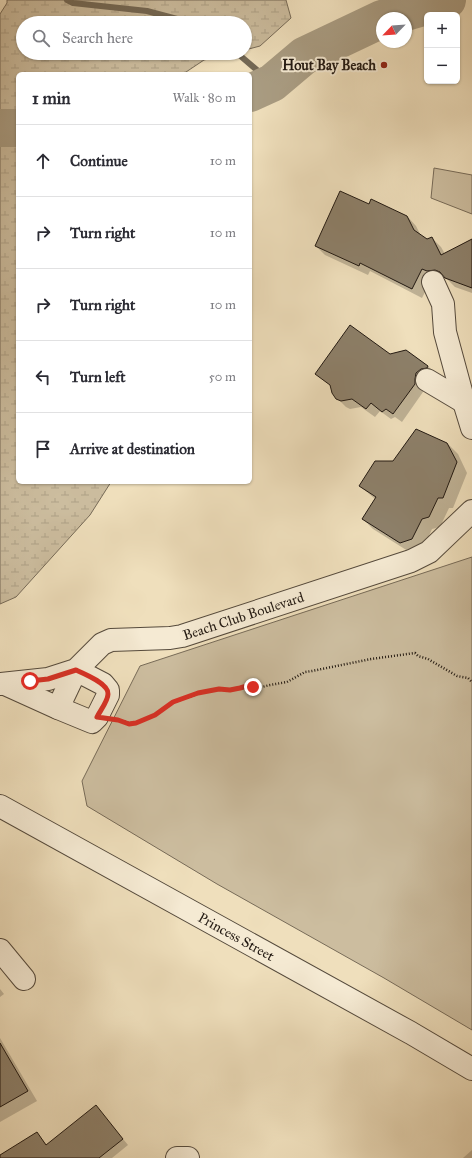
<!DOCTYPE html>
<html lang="en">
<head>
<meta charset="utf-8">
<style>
  body { margin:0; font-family:"IM FELL Great Primer",serif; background:#f2f2f3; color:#2b2b33 }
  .controls { position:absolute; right:12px; top:12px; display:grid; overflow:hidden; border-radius:6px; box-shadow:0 1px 3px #0004 }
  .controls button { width:36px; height:36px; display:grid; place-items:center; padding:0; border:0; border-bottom:1px solid #e1e1e2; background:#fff; color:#2b2b33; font:20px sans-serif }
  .compass { position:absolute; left:376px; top:12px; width:36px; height:36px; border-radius:50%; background:#fff; box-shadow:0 1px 3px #0004; rotate:245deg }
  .stop { position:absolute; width:12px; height:12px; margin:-9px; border:3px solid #d93025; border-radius:50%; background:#fff }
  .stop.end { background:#d93025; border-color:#fff; box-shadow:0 1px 4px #0008 }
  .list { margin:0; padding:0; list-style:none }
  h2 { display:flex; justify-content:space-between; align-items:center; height:52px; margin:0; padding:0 16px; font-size:17px }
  h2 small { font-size:13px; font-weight:400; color:#7c7c81 }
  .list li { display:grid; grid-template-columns:26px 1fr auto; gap:12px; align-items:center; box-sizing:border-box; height:72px; padding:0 16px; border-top:1px solid #e1e1e2 }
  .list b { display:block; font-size:15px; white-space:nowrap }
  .list em { font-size:13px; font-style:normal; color:#7c7c81 }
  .icon { flex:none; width:22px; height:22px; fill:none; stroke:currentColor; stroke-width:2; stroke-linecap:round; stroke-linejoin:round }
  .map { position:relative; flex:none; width:472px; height:1158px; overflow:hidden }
  .search { position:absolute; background:#fff; box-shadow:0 1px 3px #0004; left:16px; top:16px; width:236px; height:44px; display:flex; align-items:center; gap:10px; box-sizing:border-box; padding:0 14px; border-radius:22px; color:#7c7c81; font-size:15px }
  .panel { position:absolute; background:#fff; box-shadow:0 1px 3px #0004; left:16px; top:72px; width:236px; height:412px; border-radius:6px }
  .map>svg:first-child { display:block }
  .grass { fill:#ccbd9f; stroke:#776b58 }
  .wetland { fill:url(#wetland-marsh); stroke:#776b58 }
  .shadow { fill:#0003 }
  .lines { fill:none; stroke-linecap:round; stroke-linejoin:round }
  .stream { stroke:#736855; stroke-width:6 }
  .river { stroke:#a99c82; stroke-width:38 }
  .building { fill:#8d806a; stroke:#221912 }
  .minor-casing { stroke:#554a3c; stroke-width:24 }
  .path { stroke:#221912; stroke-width:2.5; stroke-dasharray:1 2; stroke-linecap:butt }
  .minor { stroke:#f5ead3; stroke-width:22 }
  .route { stroke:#d93025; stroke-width:5 }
  .poi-dot { fill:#8f2418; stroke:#f5ead3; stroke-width:1.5 }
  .labels { text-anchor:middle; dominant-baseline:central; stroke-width:4; stroke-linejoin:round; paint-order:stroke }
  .poi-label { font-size:14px; font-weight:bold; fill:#221912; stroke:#f5ead3; text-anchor:end }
  .street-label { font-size:14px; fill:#221912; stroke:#f5ead3 }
</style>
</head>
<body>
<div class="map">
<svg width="472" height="1158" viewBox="0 0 472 1158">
  <defs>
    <pattern id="wetland-marsh" width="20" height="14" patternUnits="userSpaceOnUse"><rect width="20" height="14" fill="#ccbd9f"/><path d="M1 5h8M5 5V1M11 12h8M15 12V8" fill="none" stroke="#afa288"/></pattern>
  </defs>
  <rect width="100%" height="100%" fill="#efdfbc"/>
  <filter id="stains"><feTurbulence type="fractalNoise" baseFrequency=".005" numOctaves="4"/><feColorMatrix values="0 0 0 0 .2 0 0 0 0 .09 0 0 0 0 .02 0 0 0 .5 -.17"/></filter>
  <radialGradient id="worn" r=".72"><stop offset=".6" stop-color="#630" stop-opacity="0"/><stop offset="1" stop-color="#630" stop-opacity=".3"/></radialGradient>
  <path class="grass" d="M 434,168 L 472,175 L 472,214 L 431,198 Z
    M 472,557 L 472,1030 L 384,978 L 217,884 L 87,806 L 82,781 L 140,666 Z"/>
  <path class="wetland" d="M 7,0 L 286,0 L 291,18 L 260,46 L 245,50 L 245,23 L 23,23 L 23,53 L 232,53 L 204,60 L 183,74 L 18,74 L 18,482 L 111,482 L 90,515 L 16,597 L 0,604 L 0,14 L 7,3 Z"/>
  <path class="shadow" d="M 369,205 L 407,216 L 416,226 L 421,236 L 427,240 L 432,238 L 441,247 L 445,254 L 472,240 L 472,293 L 455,287 L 448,280 L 445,278 L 437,280 L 432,278 L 422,298 L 370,271 L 368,275 L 325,255 L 316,246 Z
    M 390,355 L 428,366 L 436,375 L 423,388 L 423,392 L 402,422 L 395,417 L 391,419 L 380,411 L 375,417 L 361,407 L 350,409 L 346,407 L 337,398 L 332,387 L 316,374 Z
    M 447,443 L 458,454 L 467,473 L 453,508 L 449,508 L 440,527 L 432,529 L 423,549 L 411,553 L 373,529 L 363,519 L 375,499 L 360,486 L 394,462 Z
    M 0,989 L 4,994 L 0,997 Z
    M 0,1038 L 37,1101 L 0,1122 Z
    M 96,1106 L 128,1145 L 112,1158 L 0,1158 L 0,1156 L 37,1133 L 47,1145 Z
    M 472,1150 L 472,1158 L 463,1158 Z"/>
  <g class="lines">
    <path class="stream" d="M 67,0 L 73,3 L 147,11 L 192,23
      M 237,53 L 272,83"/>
    <path class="river" d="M 385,18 L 447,0
      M 250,93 L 272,83 L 304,56 L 382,19
      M 0,128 L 18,128"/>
  </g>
  <path class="building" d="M 340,191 L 369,204 L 371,199 L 407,216 L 414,230 L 427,239 L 432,237 L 441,255 L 472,239 L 472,288 L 445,278 L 440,272 L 435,270 L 427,271 L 422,269 L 412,289 L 360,263 L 359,266 L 315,246 Z
    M 350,325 L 390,354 L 406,350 L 428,366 L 427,368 L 421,369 L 416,373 L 415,379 L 415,384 L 393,414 L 386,409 L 382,412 L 371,403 L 366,409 L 352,399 L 341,401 L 336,399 L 332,393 L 330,385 L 315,374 Z
    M 416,429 L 447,443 L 457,462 L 443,498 L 438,498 L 429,517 L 422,519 L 412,539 L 400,543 L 362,519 L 376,497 L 359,486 L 375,461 L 393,461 Z
    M 0,1043 L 28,1091 L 0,1107 Z
    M 96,1105 L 123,1139 L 99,1158 L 0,1158 L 0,1155 L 37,1132 L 46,1145 Z"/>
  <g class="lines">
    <g class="minor-casing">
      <g id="minor">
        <path d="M 433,282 L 443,304 L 445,332 L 464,402 L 472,428"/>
        <path d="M 427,380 L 464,402"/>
        <path d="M 76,670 L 103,684 L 108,690 L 108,695 L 97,717 L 92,722 L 58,708 Z"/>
        <path id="s1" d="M 0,684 L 48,679 L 76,670 L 102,644 L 111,640 L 170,638 L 182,636 L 411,561 L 429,552 L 472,511"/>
        <path d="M 5,684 L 58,708"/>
        <path id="s2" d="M 0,806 L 411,1033 L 472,1069"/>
        <path d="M 0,950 L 24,979"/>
        <path d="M 177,1158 L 188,1158"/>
      </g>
    </g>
    <path class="path" d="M 119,720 L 129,723 L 136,723 L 155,715 L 173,703 L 207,691 L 219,689 L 230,690 L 247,686 L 262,687 L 270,685 L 287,682 L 305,672 L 312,671 L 371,659 L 415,653 L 418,656 L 428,659 L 457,676 L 468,678 L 472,682"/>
    <use href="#minor" class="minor"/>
  </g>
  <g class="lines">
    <path class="route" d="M 30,681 L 48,679 L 76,670 C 85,674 109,684 108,694 C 108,701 100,711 97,717 L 118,720 L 129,724 L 136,723 L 155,715 L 173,702 L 198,693 L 219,689 L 230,690 L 240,688 L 247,686 L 253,687"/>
  </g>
  <circle class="poi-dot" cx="384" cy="65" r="4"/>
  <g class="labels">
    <g class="poi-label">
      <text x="376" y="65">Hout Bay Beach</text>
    </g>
    <g class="street-label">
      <text stroke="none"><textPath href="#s1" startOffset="260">Beach Club Boulevard</textPath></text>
      <text stroke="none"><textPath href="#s2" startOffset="270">Princess Street</textPath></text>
    </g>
  </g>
  <rect width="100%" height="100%" filter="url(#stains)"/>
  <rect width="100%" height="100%" fill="url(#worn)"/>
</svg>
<div class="controls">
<button>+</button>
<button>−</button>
</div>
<svg class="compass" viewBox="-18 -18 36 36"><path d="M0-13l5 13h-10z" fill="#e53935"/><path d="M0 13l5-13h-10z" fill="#7c7c81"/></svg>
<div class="stop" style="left:30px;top:681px"></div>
<div class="stop end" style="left:253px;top:687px"></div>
<div class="search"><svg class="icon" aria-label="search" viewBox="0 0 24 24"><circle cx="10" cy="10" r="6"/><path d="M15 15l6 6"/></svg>Search here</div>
<section class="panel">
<h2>1 min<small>Walk · 80 m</small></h2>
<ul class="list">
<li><svg class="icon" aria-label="ahead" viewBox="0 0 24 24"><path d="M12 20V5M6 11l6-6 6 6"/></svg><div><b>Continue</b></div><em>10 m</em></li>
<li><svg class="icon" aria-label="right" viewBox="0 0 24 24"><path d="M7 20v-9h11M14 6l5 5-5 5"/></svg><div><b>Turn right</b></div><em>10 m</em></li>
<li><svg class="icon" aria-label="right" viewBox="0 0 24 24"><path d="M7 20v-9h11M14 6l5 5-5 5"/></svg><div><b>Turn right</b></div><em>10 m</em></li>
<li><svg class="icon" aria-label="left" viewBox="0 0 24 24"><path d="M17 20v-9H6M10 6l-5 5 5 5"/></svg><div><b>Turn left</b></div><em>50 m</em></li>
<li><svg class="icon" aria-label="arrive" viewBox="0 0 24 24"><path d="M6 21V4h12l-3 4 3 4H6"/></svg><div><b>Arrive at destination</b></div></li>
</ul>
</section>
</div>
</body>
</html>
